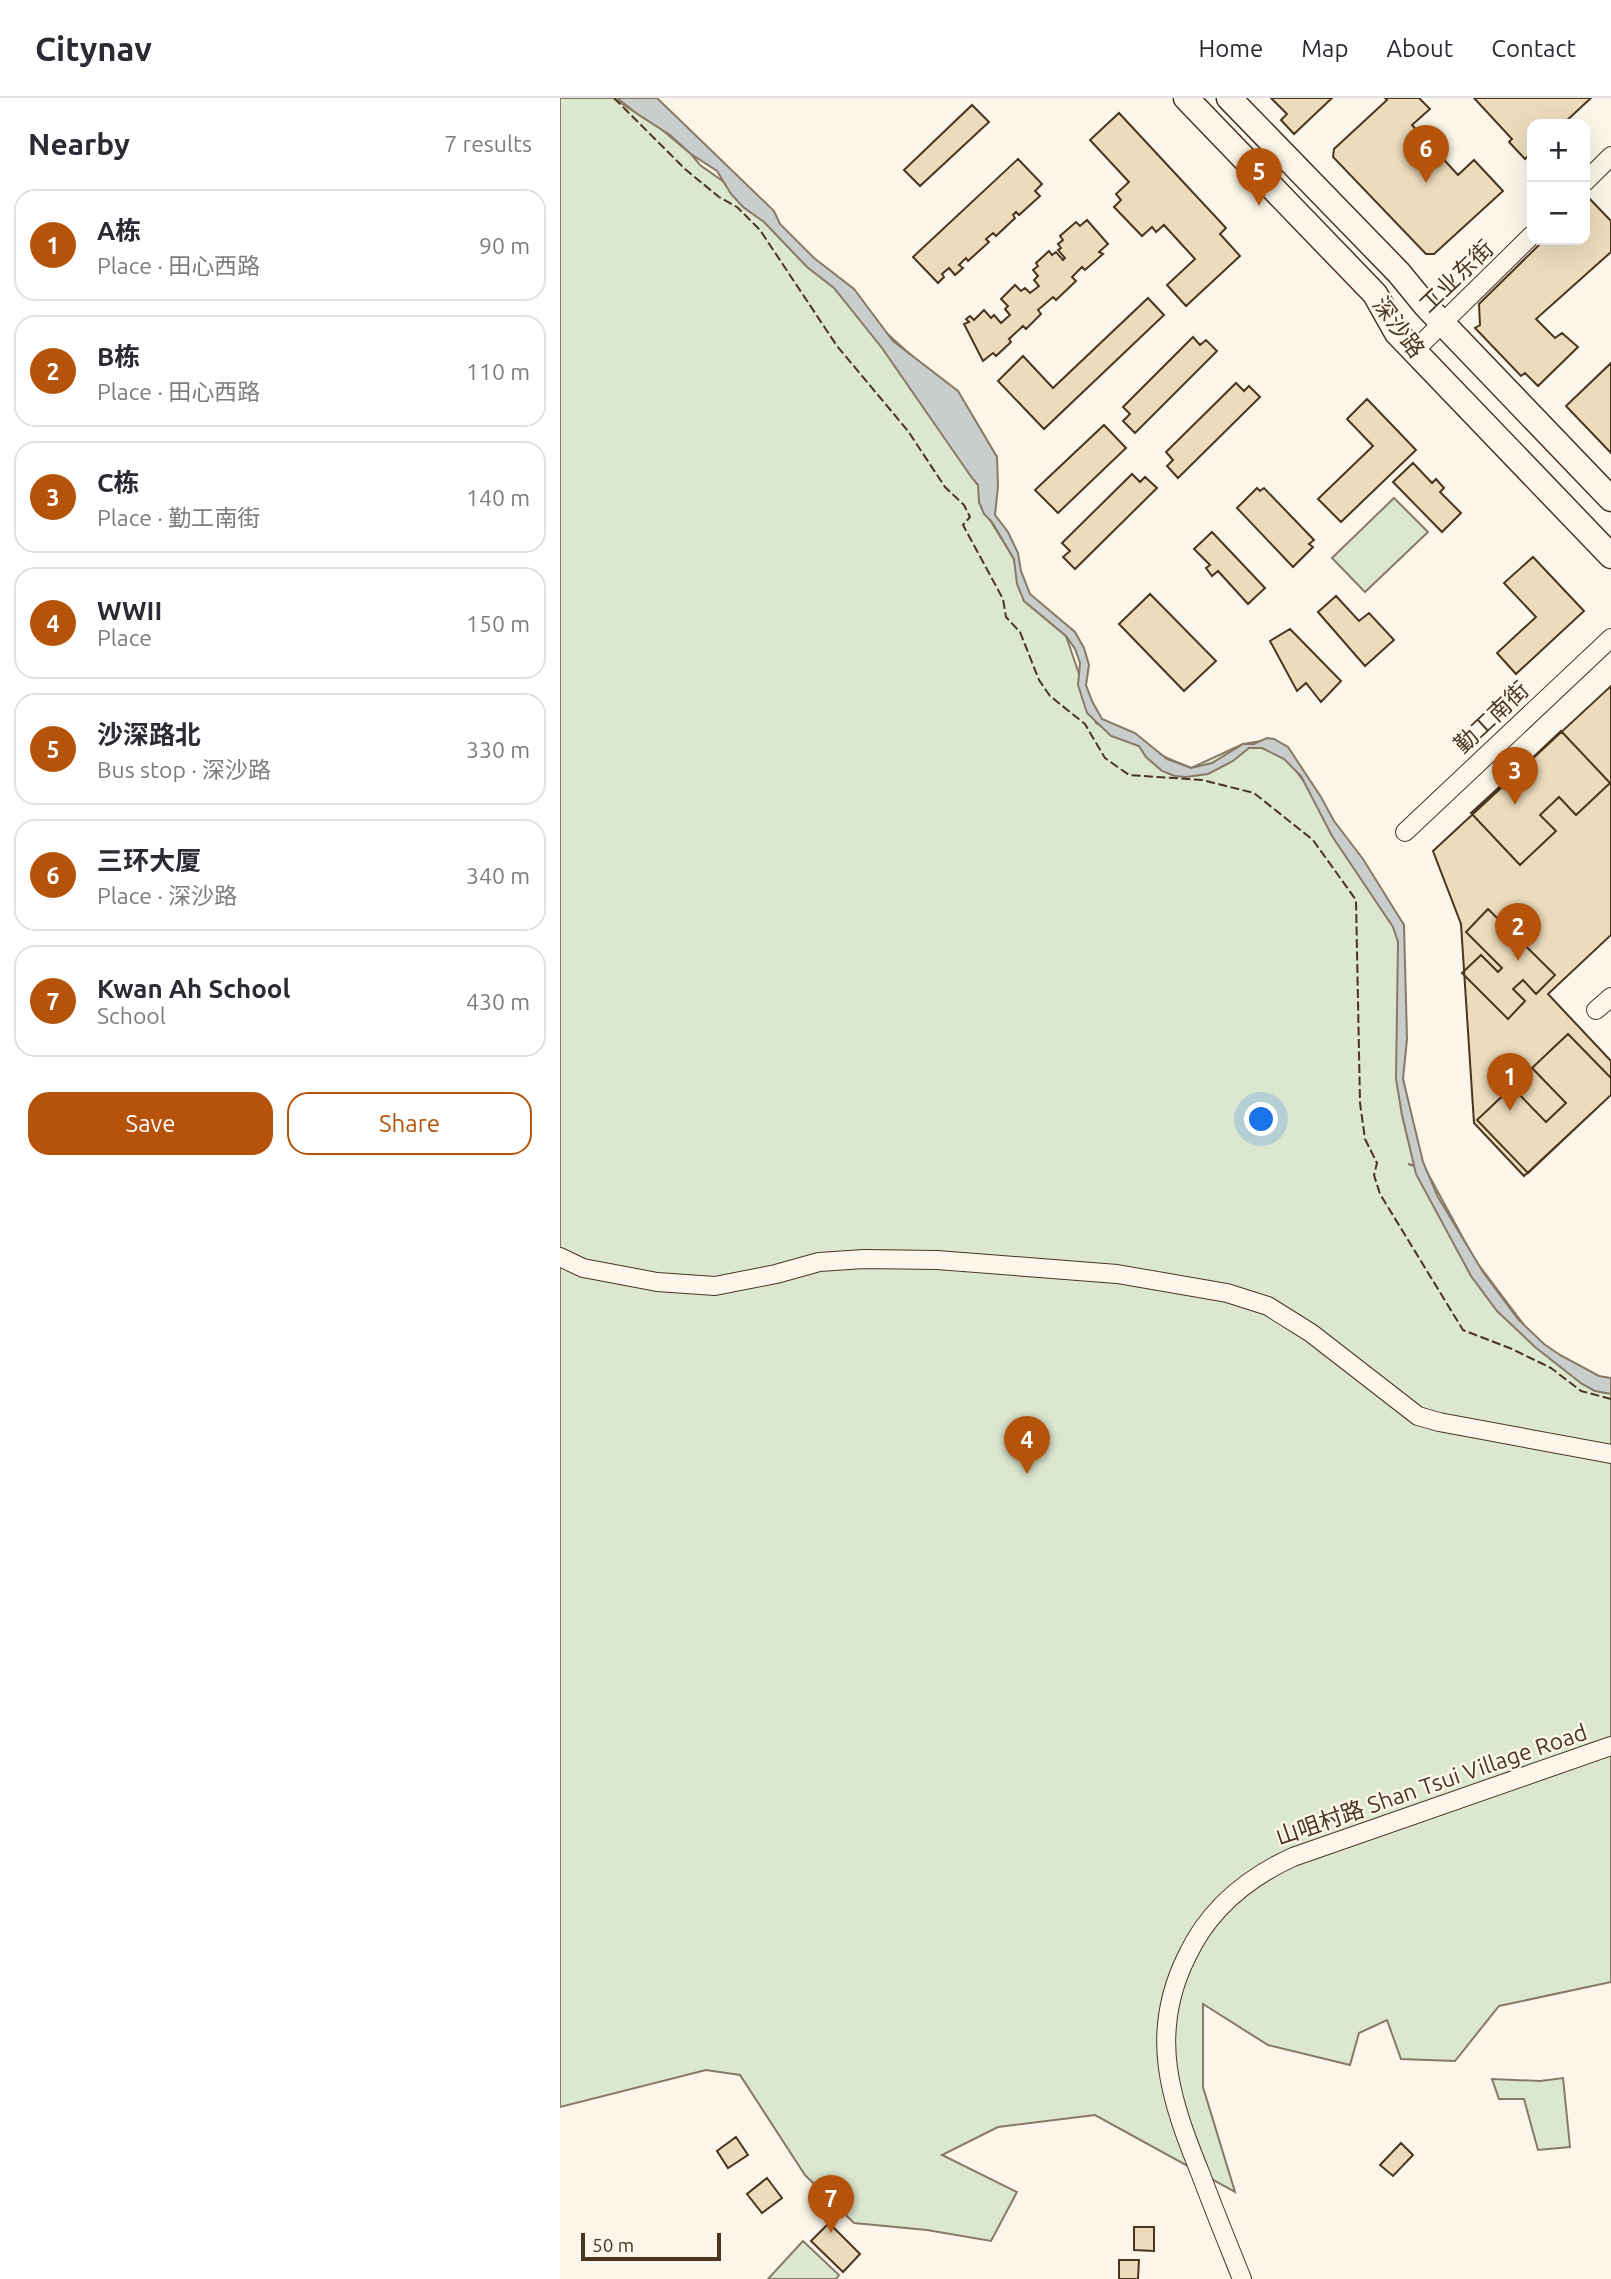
<!DOCTYPE html>
<html lang="en">
<head>
<meta charset="utf-8">
<style>
  body { margin:0; font-family:Ubuntu,"Noto Sans SC",sans-serif; background:#f2f2f3; color:#2b2b33 }
  .controls { position:absolute; right:21px; top:21px; display:grid; overflow:hidden; border-radius:14px; box-shadow:0 7px 28px #0002 }
  .controls button { width:63px; height:63px; display:grid; place-items:center; padding:0; border:0; border-bottom:2px solid #e1e1e2; background:#fff; color:#2b2b33; font:35px sans-serif }
  .scale { position:absolute; left:21px; bottom:18px; width:140px; box-sizing:border-box; padding-left:7px; border:4px solid #4a3520; border-top:0; font-size:19px; line-height:24px; white-space:nowrap; color:#4a3520; -webkit-text-stroke:5px #fbf6e9; paint-order:stroke }
  .you { position:absolute; left:702px; top:1022px; width:24px; height:24px; margin:-18px; border:5px solid #fff; border-radius:50%; background:#1a73e8; box-shadow:0 0 0 10px #1a73e833 }
  .badge { display:grid; place-items:center; width:46px; height:46px; border-radius:50%; background:#b45309; color:#fff; font-size:23px; font-weight:700 }
  .pin { position:absolute; translate:-50% -58px; filter:drop-shadow(0 2px 4px #0008) }
  .pin::after { content:''; position:absolute; top:37px; width:24px; height:21px; background:inherit; clip-path:polygon(0 0,100% 0,50% 100%) }
  .list { margin:0; padding:0; list-style:none }
  h2 { display:flex; justify-content:space-between; align-items:center; height:91px; margin:0; padding:0 28px; font-size:30px }
  h2 small { font-size:23px; font-weight:400; color:#7c7c81 }
  .list li { display:grid; grid-template-columns:46px 1fr auto; gap:21px; align-items:center; box-sizing:border-box; height:112px; margin:0 14px 14px; padding:0 14px; border:2px solid #e1e1e2; border-radius:21px }
  .list b { display:block; font-size:26px; white-space:nowrap }
  .list p { margin:0; font-size:23px; white-space:nowrap; color:#7c7c81 }
  .list em { font-size:23px; font-style:normal; color:#7c7c81 }
  .actions { display:flex; gap:14px; padding:21px 28px }
  .actions a { flex:1; padding:16px 0; border:2px solid #b45309; border-radius:21px; text-align:center; font-size:24px; color:#b45309 }
  .actions .main { background:#b45309; color:#fff }
  .map { position:relative; flex:none; width:1051px; height:2181px; overflow:hidden }
  header { display:flex; align-items:center; gap:42px; box-sizing:border-box; height:98px; padding:0 35px; background:#fff; border-bottom:2px solid #e1e1e2 }
  header strong { font-size:33px }
  nav { display:flex; gap:38px; margin-inline-start:auto; font-size:24px }
  main { display:flex }
  aside { flex:1; background:#fff }
  .map>svg:first-child { display:block }
  .green { fill:#dce7d0; stroke:#887966; stroke-width:2 }
  .water { fill:#c9cecd; stroke:#887966; stroke-width:2 }
  .building { fill:#ecdcbc; stroke:#4a3520; stroke-width:2 }
  .lines { fill:none; stroke-linecap:round; stroke-linejoin:round }
  .street-casing { stroke:#4a3520; stroke-width:20 }
  .secondary-casing { stroke:#4a3520; stroke-width:27 }
  .street { stroke:#fbf6e9; stroke-width:18 }
  .secondary { stroke:#fbf6e9; stroke-width:24 }
  .fence { stroke:#4a3520; stroke-width:2; stroke-dasharray:9 3.5; stroke-linecap:butt }
  .labels { text-anchor:middle; dominant-baseline:central; stroke-width:5; stroke-linejoin:round; paint-order:stroke }
  .street-label { font-size:23px; fill:#4a3520; stroke:#fbf6e9 }
</style>
</head>
<body>
<header>
<strong>Citynav</strong>
<nav><a>Home</a><a>Map</a><a>About</a><a>Contact</a></nav>
</header>
<main>
<aside>
<h2>Nearby<small>7 results</small></h2>
<ul class="list">
<li><span class="badge">1</span><div><b>A栋</b><p>Place · 田心西路</p></div><em>90 m</em></li>
<li><span class="badge">2</span><div><b>B栋</b><p>Place · 田心西路</p></div><em>110 m</em></li>
<li><span class="badge">3</span><div><b>C栋</b><p>Place · 勤工南街</p></div><em>140 m</em></li>
<li><span class="badge">4</span><div><b>WWII</b><p>Place</p></div><em>150 m</em></li>
<li><span class="badge">5</span><div><b>沙深路北</b><p>Bus stop · 深沙路</p></div><em>330 m</em></li>
<li><span class="badge">6</span><div><b>三环大厦</b><p>Place · 深沙路</p></div><em>340 m</em></li>
<li><span class="badge">7</span><div><b>Kwan Ah School</b><p>School</p></div><em>430 m</em></li>
</ul>
<div class="actions"><a class="main">Save</a><a>Share</a></div>
</aside>
<div class="map">
<svg width="1051" height="2181" viewBox="0 0 1051 2181">
  <rect width="100%" height="100%" fill="#fbf6e9"/>
  <path class="green" d="M 0,0 L 53,0 L 101,31 L 131,56 L 140,67 L 164,84 L 291,203 L 405,306 L 437,359 L 419,404 L 454,461 L 464,503 L 506,538 L 536,625 L 579,648 L 631,670 L 683,646 L 714,641 L 844,827 L 839,863 L 843,981 L 862,1069 L 848,1066 L 866,1072 L 915,1162 L 976,1243 L 1051,1289 L 1051,1884 L 939,1908 L 895,1963 L 841,1961 L 827,1922 L 799,1935 L 790,1967 L 708,1947 L 643,1906 L 643,1989 L 675,2094 L 535,2017 L 438,2029 L 382,2057 L 457,2094 L 431,2143 L 367,2132 L 294,2125 L 245,2077 L 180,1977 L 146,1972 L 0,2009 Z
    M 834,400 L 868,434 L 805,494 L 772,460 Z
    M 1003,1980 L 1010,2049 L 978,2052 L 964,2001 L 939,2001 L 932,1981 L 980,1983 Z
    M 243,2143 L 279,2177 L 276,2181 L 208,2181 Z"/>
  <path class="water" d="M 57,0 L 97,0 L 214,113 L 220,126 L 254,160 L 294,191 L 333,243 L 398,293 L 437,359 L 438,388 L 435,417 L 448,434 L 458,455 L 461,473 L 470,496 L 515,534 L 524,550 L 529,567 L 526,587 L 532,603 L 542,621 L 575,635 L 607,661 L 631,670 L 652,665 L 683,646 L 694,646 L 707,640 L 714,641 L 728,649 L 761,699 L 774,723 L 803,761 L 844,827 L 847,941 L 843,981 L 863,1064 L 878,1099 L 923,1174 L 958,1221 L 984,1246 L 1000,1257 L 1039,1278 L 1051,1280 L 1051,1296 L 1035,1293 L 1022,1286 L 975,1249 L 937,1213 L 911,1178 L 856,1076 L 842,1017 L 836,981 L 838,844 L 833,829 L 772,738 L 741,678 L 724,661 L 702,650 L 689,650 L 673,663 L 648,676 L 626,679 L 615,678 L 602,673 L 586,659 L 579,648 L 551,638 L 527,615 L 518,587 L 520,565 L 515,551 L 506,538 L 464,503 L 457,486 L 454,461 L 432,424 L 424,416 L 419,404 L 418,387 L 412,380 L 322,250 L 274,190 L 247,169 L 204,124 L 183,109 L 171,96 L 157,73 L 131,56 L 110,37 L 76,15 Z"/>
  <path class="building" d="M 711,0 L 772,0 L 734,36 L 721,22 L 727,16 Z
    M 825,0 L 859,0 L 870,11 L 852,27 L 898,77 L 914,62 L 943,93 L 874,156 L 866,156 L 773,59 L 774,51 L 827,2 Z
    M 914,0 L 1031,0 L 1003,26 L 972,26 L 972,54 L 965,61 L 949,44 L 952,41 Z
    M 412,7 L 429,24 L 360,88 L 344,72 Z
    M 559,15 L 666,130 L 660,136 L 680,158 L 626,208 L 607,187 L 635,161 L 604,127 L 596,134 L 592,129 L 582,138 L 554,109 L 561,102 L 556,96 L 569,84 L 530,42 Z
    M 458,61 L 482,86 L 475,93 L 480,98 L 459,117 L 456,114 L 453,117 L 455,120 L 436,138 L 433,135 L 426,141 L 429,144 L 408,163 L 406,160 L 399,167 L 403,170 L 395,177 L 389,170 L 382,176 L 384,179 L 378,185 L 353,159 Z
    M 1027,98 L 1051,123 L 1051,154 L 976,221 L 995,240 L 1002,235 L 1018,249 L 978,288 L 965,275 L 961,278 L 915,230 L 920,227 L 919,206 L 984,142 L 1025,142 L 1025,100 Z
    M 527,122 L 548,146 L 539,154 L 543,156 L 525,172 L 522,169 L 512,179 L 516,183 L 496,202 L 493,199 L 478,212 L 481,216 L 466,231 L 463,228 L 449,241 L 451,244 L 436,258 L 433,255 L 423,263 L 404,226 L 409,224 L 406,221 L 410,218 L 414,222 L 424,212 L 431,220 L 434,217 L 441,225 L 450,217 L 445,211 L 448,208 L 441,201 L 455,187 L 461,193 L 465,190 L 470,195 L 479,188 L 474,182 L 478,178 L 473,172 L 478,168 L 476,165 L 489,153 L 492,157 L 496,154 L 503,162 L 505,160 L 498,152 L 501,150 L 498,146 L 503,142 L 500,138 L 516,124 L 520,128 Z
    M 588,200 L 604,217 L 484,331 L 438,283 L 463,258 L 493,290 Z
    M 633,239 L 640,247 L 646,242 L 657,253 L 575,335 L 563,323 L 570,316 L 563,309 Z
    M 1051,265 L 1051,355 L 1006,308 Z
    M 676,285 L 684,293 L 689,288 L 700,299 L 618,380 L 607,368 L 613,362 L 606,354 Z
    M 807,301 L 856,352 L 781,424 L 758,401 L 813,348 L 787,321 Z
    M 544,327 L 566,350 L 498,415 L 475,392 Z
    M 853,365 L 872,385 L 876,381 L 884,390 L 880,394 L 901,415 L 882,434 L 833,384 Z
    M 572,376 L 580,384 L 585,379 L 597,390 L 515,471 L 503,459 L 510,453 L 502,445 Z
    M 697,390 L 700,393 L 704,390 L 754,442 L 749,446 L 753,449 L 733,469 L 677,410 Z
    M 652,434 L 705,490 L 688,506 L 658,473 L 652,478 L 646,470 L 650,467 L 634,451 Z
    M 973,459 L 1024,513 L 956,576 L 937,555 L 976,519 L 944,485 Z
    M 590,496 L 656,563 L 624,593 L 559,526 Z
    M 776,498 L 799,523 L 809,515 L 834,542 L 805,568 L 758,514 Z
    M 730,531 L 781,583 L 761,604 L 746,585 L 737,593 L 710,543 Z
    M 1051,588 L 1051,837 L 988,896 L 1051,963 L 1051,997 L 964,1078 L 914,1025 L 901,826 L 873,753 Z
    M 1001,633 L 1050,685 L 1016,717 L 999,699 L 980,717 L 996,733 L 960,767 L 911,715 L 947,682 L 952,688 L 971,671 L 966,666 Z
    M 928,811 L 995,877 L 976,896 L 963,882 L 953,891 L 965,903 L 948,921 L 902,875 L 921,857 L 938,874 L 942,870 L 906,834 Z
    M 1008,936 L 1051,980 L 1051,997 L 968,1075 L 917,1022 L 952,989 L 986,1024 L 1006,1005 L 972,970 Z
    M 176,2039 L 188,2057 L 168,2070 L 157,2053 Z
    M 841,2045 L 853,2057 L 833,2078 L 820,2067 Z
    M 207,2080 L 222,2100 L 202,2115 L 187,2096 Z
    M 269,2125 L 300,2156 L 283,2174 L 251,2143 Z
    M 574,2129 L 594,2129 L 594,2153 L 574,2152 Z
    M 559,2162 L 579,2162 L 578,2181 L 559,2181 Z"/>
  <g class="lines">
    <g class="street-casing">
      <path id="street" d="M 1025,84 L 1051,58
        M 854,253 L 972,137
        M 845,734 L 1051,540
        M 1036,912 L 1051,899
        M 0,1159 L 23,1170 L 97,1184 L 155,1188 L 216,1176 L 259,1164 L 304,1161 L 377,1162 L 557,1176 L 667,1195 L 708,1208 L 751,1235 L 858,1318 L 879,1324 L 1051,1356
        M 682,2181 C 668,2146 654,2112 641,2077 C 610,2001 588,1936 627,1858 C 649,1811 687,1780 733,1759 L 1051,1648"/>
    </g>
    <g class="secondary-casing">
      <path id="secondary" d="M 626,0 L 815,196 L 837,235 L 1051,458
        M 669,0 L 839,175 L 866,208 L 1051,401"/>
    </g>
    <use href="#street" class="street"/>
    <use href="#secondary" class="secondary"/>
    <path class="fence" d="M 54,0 L 125,71 L 159,99 L 177,109 L 200,132 L 277,248 L 348,333 L 385,389 L 404,407 L 410,419 L 403,427 L 443,501 L 446,519 L 460,534 L 479,582 L 490,598 L 525,626 L 545,660 L 569,677 L 642,682 L 694,695 L 753,742 L 796,802 L 800,1005 L 805,1041 L 817,1065 L 814,1077 L 820,1096 L 903,1232 L 952,1251 L 991,1270 L 1021,1293 L 1051,1301"/>
  </g>
  <g class="labels">
    <g class="street-label">
      <text transform="translate(896 178) rotate(-44)">工业东街</text>
      <text transform="translate(839 229) rotate(53)">深沙路</text>
      <text transform="translate(931 619) rotate(-43)">勤工南街</text>
      <text transform="translate(871 1686) rotate(-19)">山咀村路 Shan Tsui Village Road</text>
    </g>
  </g>
</svg>
<div class="controls">
<button>+</button>
<button>−</button>
</div>
<div class="scale">50 m</div>
<div class="you"></div>
<div class="pin badge" style="left:950px;top:1013px">1</div>
<div class="pin badge" style="left:958px;top:863px">2</div>
<div class="pin badge" style="left:955px;top:707px">3</div>
<div class="pin badge" style="left:467px;top:1376px">4</div>
<div class="pin badge" style="left:699px;top:108px">5</div>
<div class="pin badge" style="left:866px;top:85px">6</div>
<div class="pin badge" style="left:271px;top:2135px">7</div>
</div>
</main>
</body>
</html>
